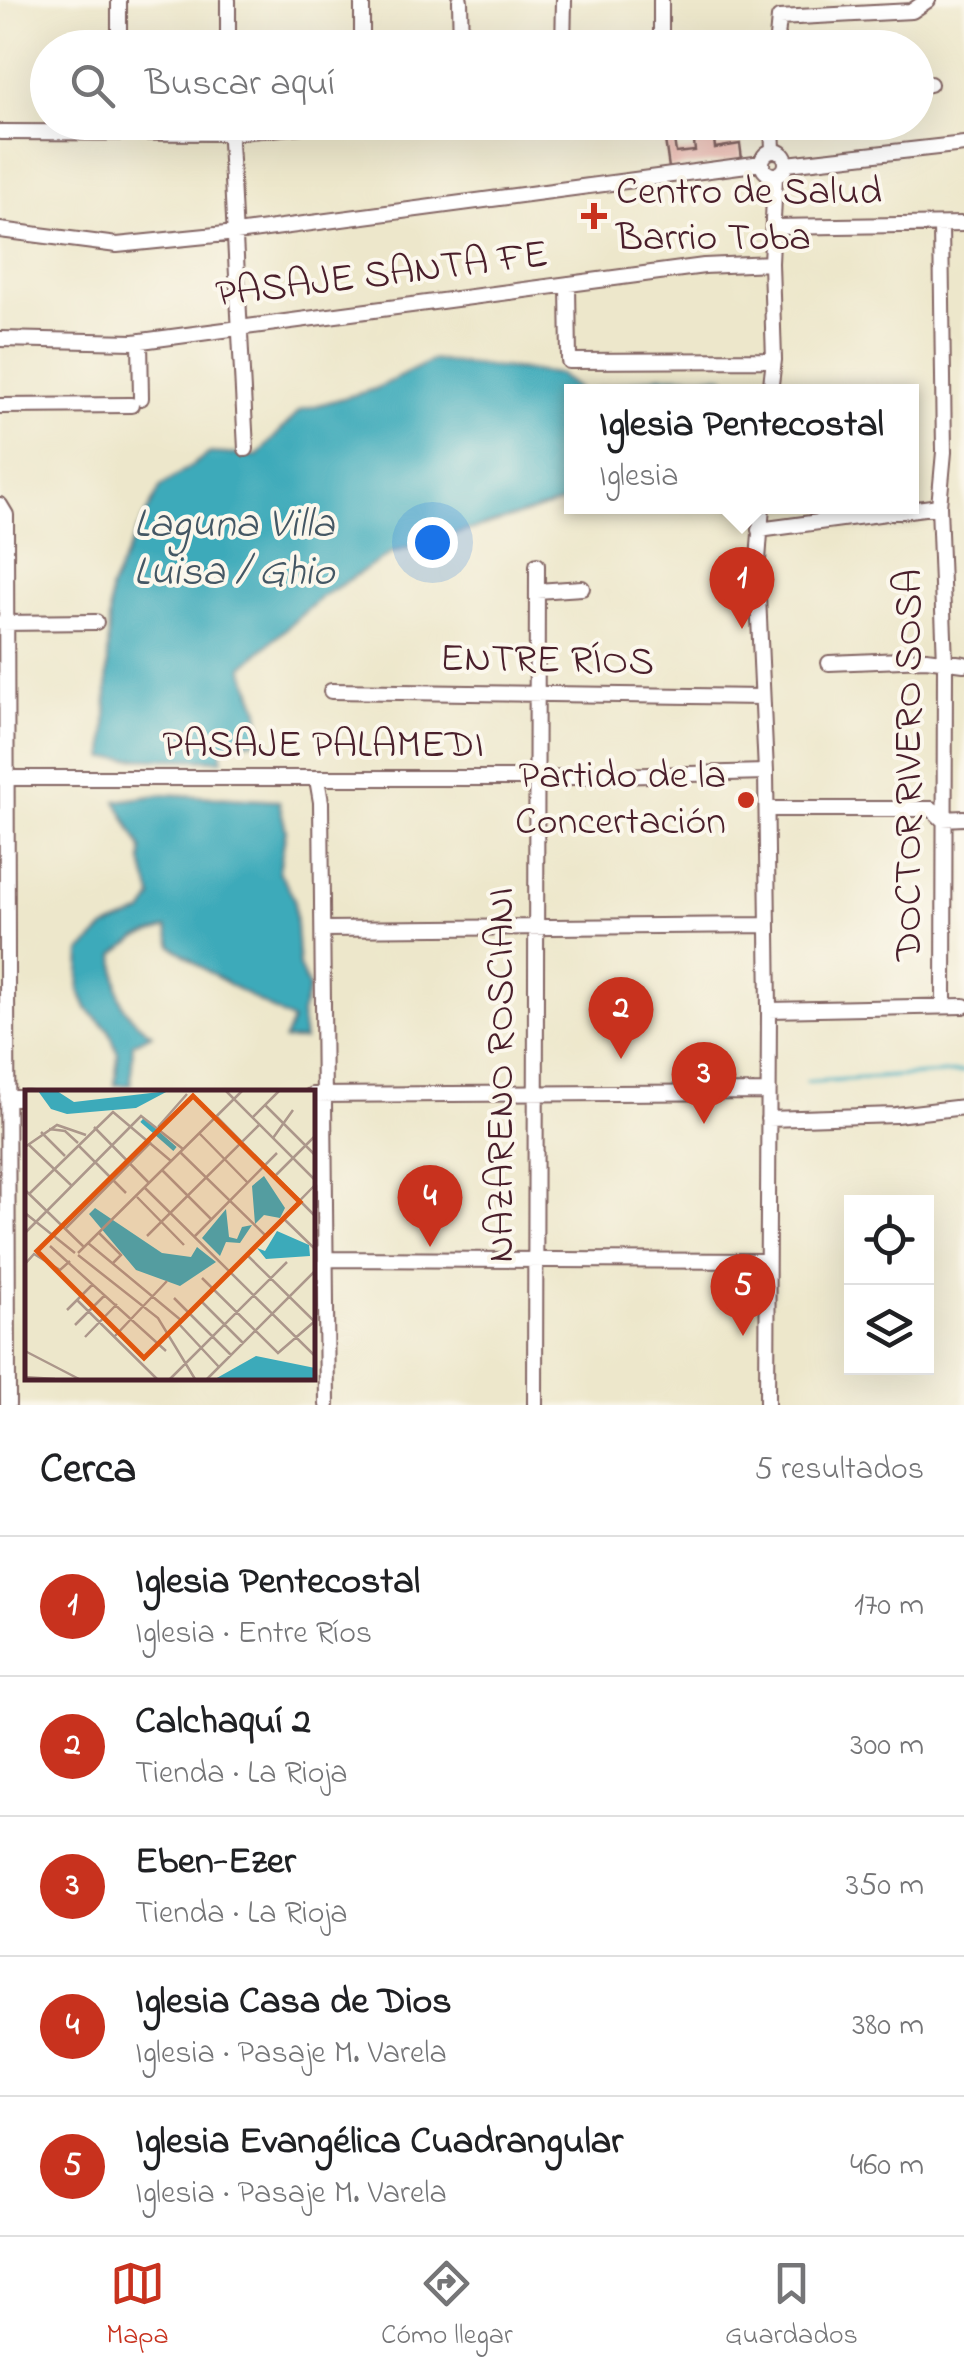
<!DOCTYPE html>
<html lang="es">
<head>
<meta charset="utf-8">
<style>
  body { margin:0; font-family:"Indie Flower",sans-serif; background:#f6f6f6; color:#202124 }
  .controls { position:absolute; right:30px; bottom:30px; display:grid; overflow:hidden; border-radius:0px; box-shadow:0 10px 40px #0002 }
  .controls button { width:90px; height:90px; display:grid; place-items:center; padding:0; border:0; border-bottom:2px solid #e0e0e0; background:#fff; color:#202124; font:50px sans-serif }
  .you { position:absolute; left:432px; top:542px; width:35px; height:35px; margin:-25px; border:8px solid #fff; border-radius:50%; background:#1a73e8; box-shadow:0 0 0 15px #1a73e833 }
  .badge { display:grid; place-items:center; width:65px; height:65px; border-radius:50%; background:#c8321e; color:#fff; font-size:32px; font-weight:700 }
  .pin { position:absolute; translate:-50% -82px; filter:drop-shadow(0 2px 5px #0008) }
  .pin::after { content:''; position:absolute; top:52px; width:35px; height:30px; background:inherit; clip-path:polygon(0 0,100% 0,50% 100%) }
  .popup { position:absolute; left:564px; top:384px; width:355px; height:130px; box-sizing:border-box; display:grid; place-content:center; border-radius:0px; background:#fff; filter:drop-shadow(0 2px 8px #0005); font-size:32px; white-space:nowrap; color:#757577 }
  .popup b { font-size:38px; color:#202124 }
  .popup::after { content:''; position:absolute; left:50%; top:100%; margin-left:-20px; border:20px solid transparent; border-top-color:#fff }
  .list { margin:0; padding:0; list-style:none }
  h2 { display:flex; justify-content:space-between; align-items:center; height:130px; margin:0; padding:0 40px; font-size:42px }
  h2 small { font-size:32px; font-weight:400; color:#757577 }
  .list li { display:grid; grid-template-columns:65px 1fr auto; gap:30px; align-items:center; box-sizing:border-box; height:140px; padding:0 40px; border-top:2px solid #e0e0e0 }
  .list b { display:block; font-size:38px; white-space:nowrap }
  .list p { margin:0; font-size:32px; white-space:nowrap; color:#757577 }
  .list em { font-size:32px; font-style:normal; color:#757577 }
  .icon { flex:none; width:55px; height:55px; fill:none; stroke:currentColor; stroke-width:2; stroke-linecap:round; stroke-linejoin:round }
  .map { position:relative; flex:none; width:964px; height:1405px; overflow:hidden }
  .search { position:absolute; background:#fff; box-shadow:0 10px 40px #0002; left:30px; right:30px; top:30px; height:110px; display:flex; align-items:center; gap:25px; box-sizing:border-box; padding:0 35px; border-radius:55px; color:#757577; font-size:38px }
  .sheet { height:830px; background:#fff }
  nav { display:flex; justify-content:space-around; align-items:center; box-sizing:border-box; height:140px; border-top:2px solid #e0e0e0; background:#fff; font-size:28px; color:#757577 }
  nav a { display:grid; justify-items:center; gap:5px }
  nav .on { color:#c8321e }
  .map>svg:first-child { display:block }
  .water { fill:#3caaba; stroke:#436472; stroke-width:2.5 }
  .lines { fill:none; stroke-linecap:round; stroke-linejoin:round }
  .stream { stroke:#3caaba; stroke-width:4 }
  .building { fill:#e7968f }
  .minor-casing { stroke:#836563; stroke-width:18 }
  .minor { stroke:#fff; stroke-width:14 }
  .poi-dot { fill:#c8321e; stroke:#fbf7ec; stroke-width:4 }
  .labels { text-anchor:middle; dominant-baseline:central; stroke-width:8; stroke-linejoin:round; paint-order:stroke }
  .poi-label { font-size:40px; fill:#4a1f2b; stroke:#fbf7ec; text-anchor:start }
  .street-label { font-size:40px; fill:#4a1f2b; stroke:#fbf7ec }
  .water-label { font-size:42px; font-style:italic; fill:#445764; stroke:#fbf7ec }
  .inset-river { fill:none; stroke:#3caaba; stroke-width:5 }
  .inset-road { fill:none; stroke:#ac978b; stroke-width:2.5 }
  .view { fill:#e0560e; fill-opacity:0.15; stroke:#e0560e; stroke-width:5 }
  .inset-edge { fill:none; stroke:#4a1f2b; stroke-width:5 }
</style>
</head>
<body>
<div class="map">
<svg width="964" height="1405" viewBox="0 0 964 1405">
  <rect width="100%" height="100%" fill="#fbf7ec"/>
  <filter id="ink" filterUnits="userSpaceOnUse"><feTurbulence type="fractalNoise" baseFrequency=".01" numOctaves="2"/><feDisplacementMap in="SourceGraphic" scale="20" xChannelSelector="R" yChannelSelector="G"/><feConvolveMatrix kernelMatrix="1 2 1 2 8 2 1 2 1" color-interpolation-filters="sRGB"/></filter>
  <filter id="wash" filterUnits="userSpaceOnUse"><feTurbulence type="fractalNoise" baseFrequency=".0048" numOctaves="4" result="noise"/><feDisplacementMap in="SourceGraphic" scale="40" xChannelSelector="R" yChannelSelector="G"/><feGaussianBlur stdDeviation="2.25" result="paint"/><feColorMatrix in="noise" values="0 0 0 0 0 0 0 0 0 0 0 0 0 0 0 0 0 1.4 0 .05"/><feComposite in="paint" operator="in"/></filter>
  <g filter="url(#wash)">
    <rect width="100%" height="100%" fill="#ede7cb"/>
    <path class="water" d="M 433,360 L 558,374 L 580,391 L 572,392 L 572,500 L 392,553 L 320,598 L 243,667 L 259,710 L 263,739 L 222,747 L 222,760 L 105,758 L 110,590 L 136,533 L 161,486 L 210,453 L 257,456 L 300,410 L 375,389 Z
      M 660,376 L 723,376 L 742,391 L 586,391 Z
      M 165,794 L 279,801 L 286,830 L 279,871 L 294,898 L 299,966 L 309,988 L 301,1014 L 304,1040 L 284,1040 L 292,1021 L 208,972 L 172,946 L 167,928 L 137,938 L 115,954 C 119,998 115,1008 152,1034 L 133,1043 L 131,1085 L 115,1085 L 118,1054 L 109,1030 L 88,1010 L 79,990 L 81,952 L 105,928 L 143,913 L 153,898 L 142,862 L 142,849 L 116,801 Z"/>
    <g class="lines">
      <path class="stream" d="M 807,1082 L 964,1072"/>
    </g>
    <g id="blocks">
      <path class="building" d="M 674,139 L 676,153 L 695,151 L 694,142 L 714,139 L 715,148 L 740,144 L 742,159 L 669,168 L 665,140 Z"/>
    </g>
  </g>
  <g filter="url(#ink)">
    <use href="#blocks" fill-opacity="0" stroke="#836563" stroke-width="2.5"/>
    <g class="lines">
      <g class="minor-casing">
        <path id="minor" d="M 228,0 L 228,48
          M 460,0 L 461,48
          M 661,0 L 661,48
          M 119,48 L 119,0
          M 362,48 L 362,0
          M 563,48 L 564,0
          M 776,48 L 779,18 L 912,11 L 928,0
          M 916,85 L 930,84
          M 229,122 L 246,449
          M 772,122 L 773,151
          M 0,132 L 230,133 L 345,122
          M762 163a12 12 0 1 1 24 0a12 12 0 1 1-24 0Z
          M 787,164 L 964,144
          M 941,225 L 944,452 L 939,506 L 945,663 L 944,1006
          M 774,227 L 964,224
          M 0,230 L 117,245 L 236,233 L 762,163
          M 568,284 L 569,361 L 774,360
          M 0,339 L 134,342 L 704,266 L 771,263
          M 140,341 L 141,398
          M 770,392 L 774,360 L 771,263 L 775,176
          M 0,406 L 131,405
          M 0,505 L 6,515 L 8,1405
          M 762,506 L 757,574 L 766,772 L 769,1010 L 767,1405
          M 759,530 L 939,506
          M 537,591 L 582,588
          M 1,623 L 96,622
          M 829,663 L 926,659 L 964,664
          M 331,691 L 762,697
          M 0,778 L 535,778 L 766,772
          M 317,779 L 321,802 L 327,1405
          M 767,809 L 932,809 L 942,819 L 964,818
          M 323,929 L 767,925
          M 769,1010 L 964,1006
          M 312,1095 L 767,1092
          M 7,1098 L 28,1098
          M 768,1119 L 896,1115 L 964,1107
          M 328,1259 L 767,1261
          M 535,1405 L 537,565"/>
      </g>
      <use href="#minor" class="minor"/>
    </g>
  </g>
  <g class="poi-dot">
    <path d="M589 201h10v10h10v10h-10v10h-10v-10h-10v-10h10z"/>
    <circle cx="746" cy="800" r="10"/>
  </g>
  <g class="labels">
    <g class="poi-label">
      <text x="616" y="193">Centro de Salud<tspan x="616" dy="46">Barrio Toba</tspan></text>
      <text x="726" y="777" text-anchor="end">Partido de la<tspan x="726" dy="46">Concertación</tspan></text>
    </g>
    <g class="street-label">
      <text transform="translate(382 276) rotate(-7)">PASAJE SANTA FE</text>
      <text transform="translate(547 662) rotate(1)">ENTRE RÍOS</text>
      <text x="323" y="746">PASAJE PALAMEDI</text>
      <text transform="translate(910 765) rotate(-90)">DOCTOR RIVERO SOSA</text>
      <text transform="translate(502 1075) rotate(-90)">NAZARENO ROSCIANI</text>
    </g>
    <g class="water-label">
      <text x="234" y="525">Laguna Villa<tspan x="234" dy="48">Luisa / Ghio</tspan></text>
    </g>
  </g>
  <g transform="translate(25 1090)">
    <rect width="290" height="290" fill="#ede7cb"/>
    <path d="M 13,1 L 32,1 L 49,12 L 143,1 L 111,18 L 42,24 L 26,19 ZM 239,86 L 260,118 L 255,128 L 239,125 L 230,134 L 227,96 ZM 70,118 L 137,163 L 166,167 L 172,157 L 191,172 L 155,196 L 111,180 L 64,124 ZM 201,119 L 204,147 L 212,149 L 217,137 L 227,135 L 215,153 L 201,152 L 195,166 L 177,148 ZM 252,141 L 284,155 L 285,166 L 241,169 L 232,158 L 240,161 ZM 231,266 L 290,278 L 290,289 L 190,289 Z" fill="#3caaba"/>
    <path class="inset-river" d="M 117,30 L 150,59"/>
    <path class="inset-road" d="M 201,1 L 290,90M 240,15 L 290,65M 191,26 L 290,126M 227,28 L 254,1M 69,37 L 124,93M 133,37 L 162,4M 24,39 L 40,41 L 53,53M 16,42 L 40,66M 174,43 L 222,92M 248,48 L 268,20M 3,54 L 47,96M 53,55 L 101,103M 0,57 L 32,35 L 61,45M 155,62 L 240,145M 137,80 L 186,129M 250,86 L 290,46M 120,98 L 290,266M 0,100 L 59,157M 4,104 L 88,22 L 146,71M 112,107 L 159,155M 0,123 L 50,163M 258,128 L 290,159M 40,139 L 126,52M 73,142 L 96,165 L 88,173M 0,143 L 116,26 L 158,59M 122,146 L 234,35M 170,146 L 252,63M 63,153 L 157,231M 25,156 L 141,261M 53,163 L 217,1M 221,164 L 290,232M 53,165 L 133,228 L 170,289M 0,174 L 9,164 L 35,180 L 45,171M 177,188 L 253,263 L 290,231M 149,208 L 206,265M 52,210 L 132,289M 175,210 L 218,253M 42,220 L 68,194M 50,235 L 80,205M 60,247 L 92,214M 89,247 L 142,191M 0,261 L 54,289M 194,277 L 154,234 L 290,95M 0,287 L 30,289M 145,289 L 262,172M 182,289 L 290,181"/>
    <path class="view" d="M 168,6 L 275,112 L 119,268 L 12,161 Z"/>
    <rect width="290" height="290" class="inset-edge"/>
  </g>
</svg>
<div class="controls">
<button><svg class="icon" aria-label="locate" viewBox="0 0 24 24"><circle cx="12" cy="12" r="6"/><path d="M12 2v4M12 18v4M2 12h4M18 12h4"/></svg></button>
<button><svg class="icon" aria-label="layers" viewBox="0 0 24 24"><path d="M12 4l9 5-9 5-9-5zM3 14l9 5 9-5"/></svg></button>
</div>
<div class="you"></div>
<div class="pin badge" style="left:742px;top:629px">1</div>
<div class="popup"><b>Iglesia Pentecostal</b>Iglesia</div>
<div class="pin badge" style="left:621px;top:1059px">2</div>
<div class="pin badge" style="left:704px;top:1124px">3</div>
<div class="pin badge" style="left:430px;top:1247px">4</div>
<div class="pin badge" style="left:743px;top:1336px">5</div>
<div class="search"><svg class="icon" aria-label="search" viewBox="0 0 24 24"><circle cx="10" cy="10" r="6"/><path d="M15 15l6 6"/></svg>Buscar aquí</div>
</div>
<section class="sheet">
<h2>Cerca<small>5 resultados</small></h2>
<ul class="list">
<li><span class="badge">1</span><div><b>Iglesia Pentecostal</b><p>Iglesia · Entre Ríos</p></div><em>170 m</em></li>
<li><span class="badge">2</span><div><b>Calchaquí 2</b><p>Tienda · La Rioja</p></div><em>300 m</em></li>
<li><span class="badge">3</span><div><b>Eben-Ezer</b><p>Tienda · La Rioja</p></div><em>350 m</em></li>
<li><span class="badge">4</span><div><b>Iglesia Casa de Dios</b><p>Iglesia · Pasaje M. Varela</p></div><em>380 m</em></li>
<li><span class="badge">5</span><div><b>Iglesia Evangélica Cuadrangular</b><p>Iglesia · Pasaje M. Varela</p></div><em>460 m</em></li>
</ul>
</section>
<nav>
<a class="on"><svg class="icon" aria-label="map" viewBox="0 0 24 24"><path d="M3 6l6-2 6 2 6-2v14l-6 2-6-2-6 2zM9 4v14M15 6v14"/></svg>Mapa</a>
<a><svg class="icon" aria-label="directions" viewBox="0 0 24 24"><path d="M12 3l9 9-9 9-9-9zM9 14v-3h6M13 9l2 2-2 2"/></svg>Cómo llegar</a>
<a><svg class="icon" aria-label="saved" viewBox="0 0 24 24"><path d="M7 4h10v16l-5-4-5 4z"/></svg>Guardados</a>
</nav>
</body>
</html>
